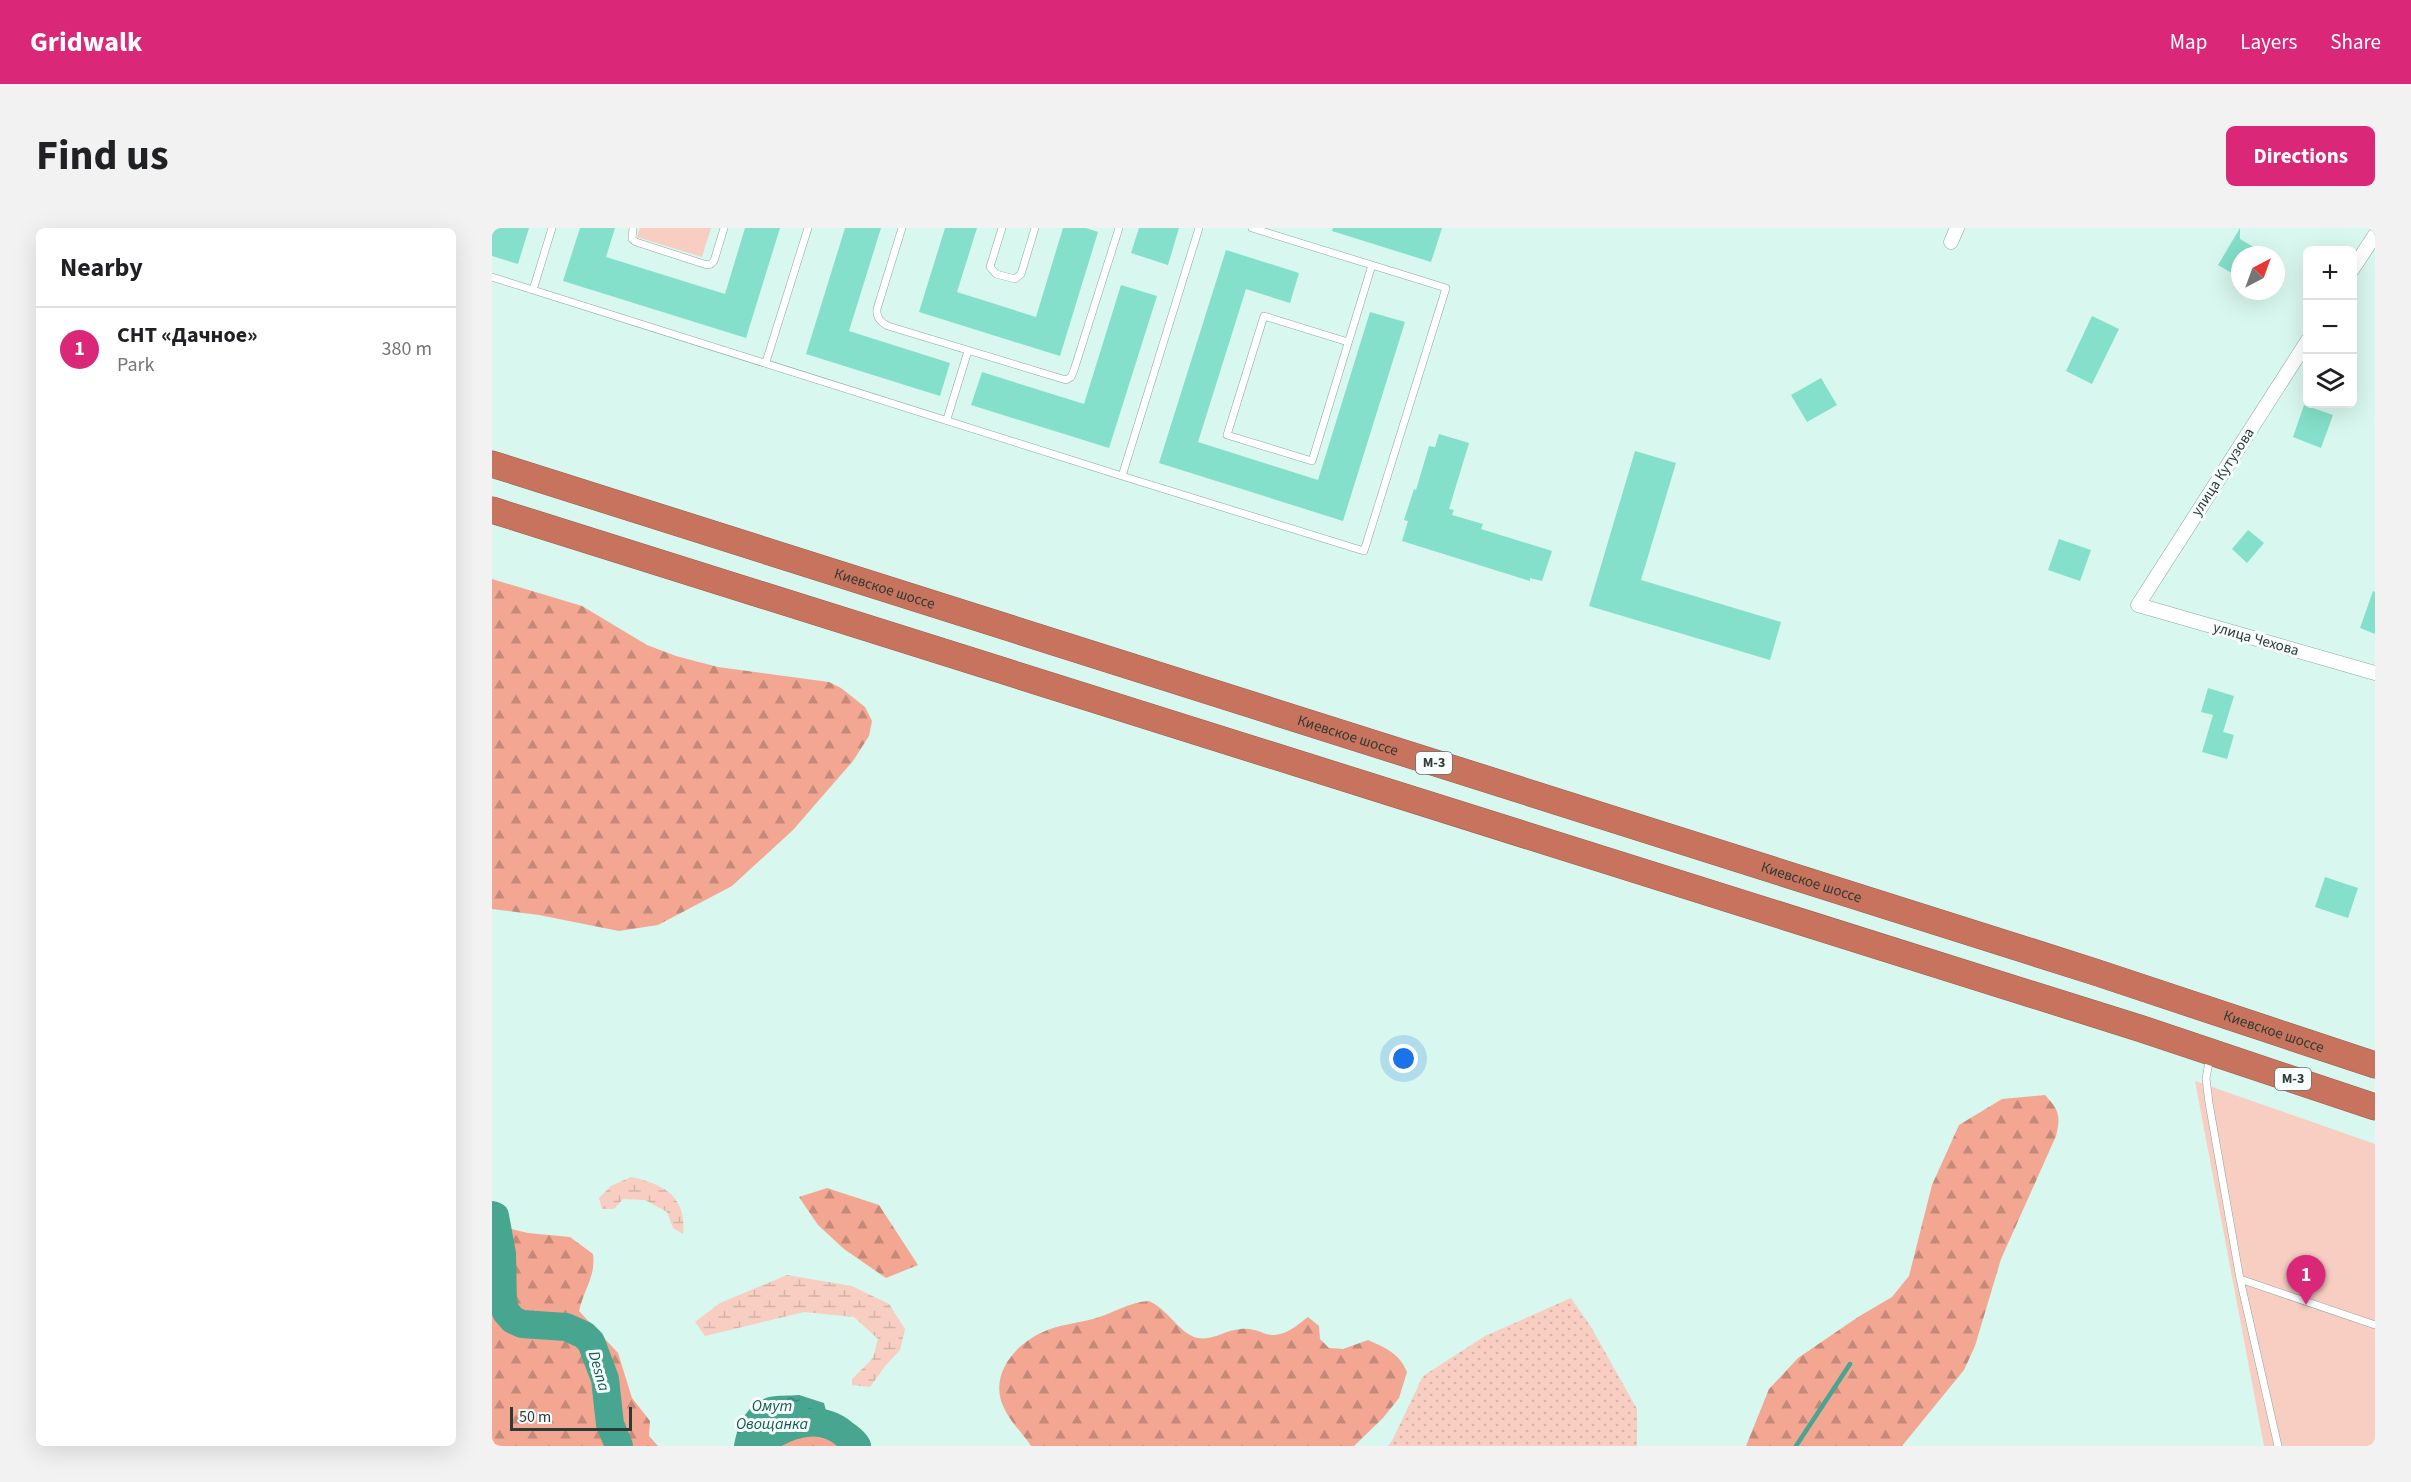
<!DOCTYPE html>
<html lang="en">
<head>
<meta charset="utf-8">
<style>
  body { margin:0; font-family:"Source Sans 3",sans-serif; background:#f2f2f2; color:#202124 }
  .controls { position:absolute; right:18px; top:18px; display:grid; overflow:hidden; border-radius:9px; box-shadow:0 6px 24px #0002 }
  .controls button { width:54px; height:54px; display:grid; place-items:center; padding:0; border:0; border-bottom:2px solid #e0e0e0; background:#fff; color:#202124; font:30px sans-serif }
  .compass { position:absolute; left:1739px; top:18px; width:54px; height:54px; border-radius:50%; background:#fff; box-shadow:0 6px 24px #0002; rotate:41deg }
  .scale { position:absolute; left:18px; bottom:15px; width:122px; box-sizing:border-box; padding-left:6px; border:3px solid #2e3a36; border-top:0; font-size:16px; line-height:21px; white-space:nowrap; color:#2e3a36; -webkit-text-stroke:4px #f7fdfc; paint-order:stroke }
  .you { position:absolute; left:912px; top:831px; width:21px; height:21px; margin:-15px; border:4px solid #fff; border-radius:50%; background:#1a73e8; box-shadow:0 0 0 9px #1a73e833 }
  .badge { display:grid; place-items:center; width:39px; height:39px; border-radius:50%; background:#db2777; color:#fff; font-size:20px; font-weight:700 }
  .pin { position:absolute; translate:-50% -50px; filter:drop-shadow(0 2px 3px #0008) }
  .pin::after { content:''; position:absolute; top:32px; width:21px; height:18px; background:inherit; clip-path:polygon(0 0,100% 0,50% 100%) }
  .list { margin:0; padding:0; list-style:none }
  h2 { display:flex; justify-content:space-between; align-items:center; height:78px; margin:0; padding:0 24px; font-size:26px }
  h2 small { font-size:20px; font-weight:400; color:#757577 }
  .list li { display:grid; grid-template-columns:39px 1fr auto; gap:18px; align-items:center; box-sizing:border-box; height:84px; padding:0 24px; border-top:2px solid #e0e0e0 }
  .list b { display:block; font-size:22px; white-space:nowrap }
  .list p { margin:0; font-size:20px; white-space:nowrap; color:#757577 }
  .list em { font-size:20px; font-style:normal; color:#757577 }
  .icon { flex:none; width:33px; height:33px; fill:none; stroke:currentColor; stroke-width:2; stroke-linecap:round; stroke-linejoin:round }
  .map { position:relative; flex:none; width:1883px; height:1218px; overflow:hidden; border-radius:9px }
  header { display:flex; align-items:center; gap:36px; box-sizing:border-box; height:84px; padding:0 30px; background:#db2777; color:#fff }
  header strong { font-size:28px }
  nav { display:flex; gap:33px; margin-inline-start:auto; font-size:21px }
  .intro { display:flex; align-items:center; justify-content:space-between; box-sizing:border-box; height:144px; padding:0 36px }
  h1 { margin:0; font-size:42px }
  .button { padding:15px 27px; border-radius:9px; background:#db2777; color:#fff; font-size:21px; font-weight:700 }
  main { display:flex; gap:36px; padding:0 36px }
  aside { flex:1; background:#fff; border-radius:9px; box-shadow:0 6px 24px #0002 }
  .map>svg:first-child { display:block }
  .grass { fill:url(#grass-dots) }
  .forest { fill:url(#forest-firs) }
  .wetland { fill:url(#wetland-marsh) }
  .green { fill:#f8cec3 }
  .water { fill:url(#water-ripples) }
  .lines { fill:none; stroke-linecap:round; stroke-linejoin:round }
  .stream { stroke:#47a590; stroke-width:4.5 }
  .river { stroke:#47a590; stroke-width:28 }
  .building { fill:#84e0ca }
  .lane-casing { stroke:#8aa79f; stroke-width:8 }
  .street-casing { stroke:#8aa79f; stroke-width:15 }
  .highway-casing { stroke:#925f4f; stroke-width:27 }
  .lane { stroke:#fff; stroke-width:7 }
  .street { stroke:#fff; stroke-width:14 }
  .highway { stroke:#c8735d; stroke-width:26 }
  .labels { text-anchor:middle; dominant-baseline:central; stroke-width:6; stroke-linejoin:round; paint-order:stroke }
  .shield { fill:#f7fdfc; stroke:#6a7471; stroke-width:1.5 }
  .shield-label { font-size:14px; font-weight:bold; fill:#2e3a36 }
  .street-label { font-size:15px; fill:#2e3a36; stroke:#f7fdfc }
  .water-label { font-size:16px; font-style:italic; fill:#0c5b4d; stroke:#f7fdfc }
</style>
</head>
<body>
<header>
<strong>Gridwalk</strong>
<nav><a>Map</a><a>Layers</a><a>Share</a></nav>
</header>
<div class="intro"><h1>Find us</h1><a class="button">Directions</a></div>
<main>
<aside>
<h2>Nearby<small></small></h2>
<ul class="list">
<li><span class="badge">1</span><div><b>СНТ «Дачное»</b><p>Park</p></div><em>380 m</em></li>
</ul>
</aside>
<div class="map">
<svg width="1883" height="1218" viewBox="0 0 1883 1218">
  <defs>
    <pattern id="grass-dots" width="8" height="8" patternUnits="userSpaceOnUse" patternTransform="scale(1.5)"><rect width="8" height="8" fill="#f8cec3"/><path d="M2 2h.1M6 6h.1" fill="none" stroke="#d5b2a8" stroke-width="1.8" stroke-linecap="round"/></pattern>
    <pattern id="forest-firs" width="22" height="20" patternUnits="userSpaceOnUse" patternTransform="scale(1.5)"><rect width="22" height="20" fill="#f3a793"/><path d="M5 1l3.5 6h-7zM16 11l3.5 6h-7z" fill="#c58979"/></pattern>
    <pattern id="wetland-marsh" width="20" height="14" patternUnits="userSpaceOnUse" patternTransform="scale(1.5)"><rect width="20" height="14" fill="#f8cec3"/><path d="M1 5h8M5 5V1M11 12h8M15 12V8" fill="none" stroke="#d5b2a8"/></pattern>
    <pattern id="water-ripples" width="26" height="14" patternUnits="userSpaceOnUse" patternTransform="scale(1.5)"><rect width="26" height="14" fill="#47a590"/><path d="M2 4q2-2 4 0t4 0M15 11q2-2 4 0t4 0" fill="none" stroke="#3c8776"/></pattern>
  </defs>
  <rect width="100%" height="100%" fill="#d8f7ee"/>
  <path class="grass" d="M 1079,1070 L 1099,1099 L 1145,1181 L 1145,1218 L 896,1218 L 901,1211 L 931,1148 L 993,1108 Z"/>
  <path class="forest" d="M 0,351 L 90,378 L 155,417 L 184,428 L 226,439 L 337,454 L 349,460 L 373,479 L 380,493 L 377,508 L 361,533 L 301,602 L 240,658 L 166,697 L 127,703 L 47,687 L 0,681 Z
    M 1553,867 C 1567,882 1569,888 1564,908 L 1509,1031 L 1483,1118 L 1472,1142 L 1410,1218 L 1254,1218 L 1277,1161 L 1306,1130 L 1366,1089 L 1400,1069 L 1417,1048 L 1440,957 L 1467,897 L 1510,871 Z
    M 335,960 L 387,977 L 426,1037 L 394,1050 L 352,1021 L 326,997 L 307,969 Z
    M 0,987 L 3,988 L 6,998 L 36,1005 L 78,1009 L 101,1026 C 104,1048 92,1061 87,1083 L 126,1125 L 140,1170 L 158,1193 L 157,1208 L 166,1218 L 0,1218 Z
    M 657,1073 C 676,1082 685,1101 700,1108 C 718,1116 731,1102 749,1101 C 767,1099 772,1110 788,1106 C 798,1104 808,1095 816,1089 L 827,1098 L 828,1111 L 837,1120 L 851,1121 L 876,1112 C 894,1120 907,1125 915,1144 L 907,1170 L 891,1190 L 862,1218 L 539,1218 C 531,1205 518,1194 512,1180 C 496,1148 523,1116 551,1104 C 566,1097 585,1095 601,1091 C 620,1086 637,1074 657,1073 Z
    M 317,1194 L 347,1202 L 365,1218 L 262,1218 L 297,1199 Z"/>
  <path class="wetland" d="M 139,949 C 172,956 195,969 191,1006 L 181,1000 L 175,984 L 153,972 L 131,971 L 122,981 L 110,981 L 107,970 L 119,958 Z
    M 295,1047 L 360,1058 L 397,1076 L 413,1101 L 408,1122 L 394,1137 L 378,1159 L 360,1157 L 360,1151 L 381,1130 L 386,1111 L 362,1089 L 312,1084 L 213,1108 L 203,1094 L 228,1075 Z"/>
  <path class="green" d="M 148,0 L 219,0 L 210,29 L 145,9 Z
    M 1703,853 L 1883,916 L 1883,1218 L 1772,1218 Z"/>
  <path class="water" d="M 307,1167 L 332,1175 L 338,1198 L 317,1194 L 297,1199 L 278,1208 L 265,1218 L 242,1218 C 245,1198 255,1175 277,1169 C 286,1167 297,1168 307,1167 Z"/>
  <g class="lines">
    <path class="stream" d="M 1304,1218 L 1358,1136"/>
    <path class="river" d="M 0,987 L 3,988 L 10,1026 L 11,1075 L 14,1084 L 21,1092 L 30,1096 L 74,1099 L 92,1107 L 99,1114 L 113,1151 L 118,1196 L 127,1218
      M 262,1218 C 288,1201 323,1182 351,1205 C 356,1209 362,1212 365,1218"/>
  </g>
  <path class="building" d="M 0,0 L 37,0 L 26,36 L 0,28 Z
    M 88,0 L 123,0 L 114,29 L 233,66 L 253,0 L 288,0 L 254,110 L 71,53 Z
    M 353,0 L 389,0 L 357,103 L 458,135 L 448,168 L 314,126 Z
    M 453,0 L 485,0 L 465,64 L 544,89 L 571,0 L 594,0 L 606,4 L 568,128 L 427,84 Z
    M 647,0 L 687,0 L 676,37 L 639,25 Z
    M 841,0 L 950,0 L 939,34 L 840,3 Z
    M 1748,0 L 1748,11 L 1775,27 L 1748,27 L 1748,50 L 1726,37 Z
    M 734,22 L 807,45 L 798,75 L 754,61 L 706,214 L 826,252 L 878,84 L 913,94 L 851,293 L 667,235 Z
    M 629,57 L 665,68 L 617,220 L 479,177 L 490,144 L 592,176 Z
    M 1600,88 L 1627,101 L 1600,156 L 1574,143 Z
    M 1329,150 L 1345,177 L 1315,194 L 1299,167 Z
    M 1812,177 L 1841,187 L 1829,220 L 1801,209 Z
    M 947,206 L 977,215 L 957,281 L 962,282 L 960,287 L 991,296 L 989,301 L 1060,323 L 1050,353 L 1038,350 L 1038,353 L 910,313 L 916,293 L 912,292 L 922,261 L 924,262 L 937,218 L 943,219 Z
    M 1143,223 L 1184,235 L 1149,352 L 1289,394 L 1278,432 L 1097,378 Z
    M 1756,302 L 1772,315 L 1755,335 L 1740,321 Z
    M 1567,311 L 1599,322 L 1588,353 L 1556,342 Z
    M 1881,363 L 1883,364 L 1883,406 L 1868,400 Z
    M 1716,460 L 1742,468 L 1731,504 L 1742,507 L 1735,531 L 1710,524 L 1721,487 L 1709,484 Z
    M 1833,649 L 1866,660 L 1856,690 L 1823,679 Z"/>
  <g class="lines">
    <g class="lane-casing">
      <path id="lane" d="M 141,0 L 140,11 L 144,14 L 215,37 L 219,36 L 222,33 L 232,0
        M 410,0 L 385,81 C 384,90 389,94 396,98 L 574,152 L 579,149 L 582,142 L 627,0
        M 510,0 L 498,39 L 504,46 L 523,51 L 529,46 L 543,0
        M 0,49 L 41,62 L 60,0
        M 41,62 L 630,248 L 707,0
        M 856,114 L 772,88 L 735,207 L 820,233 C 840,168 860,102 880,37
        M 274,134 L 316,0
        M 455,191 L 476,123
        M 630,248 L 872,323 L 954,60 L 760,0
        M 1718,829 L 1714,850 L 1717,875 L 1748,1051 L 1786,1218
        M 1748,1051 L 1883,1097"/>
    </g>
    <g class="street-casing">
      <path id="street" d="M 1459,14 L 1465,0
        M 1860,42 L 1883,7
        M 1816,112 L 1646,377 L 1883,445"/>
    </g>
    <g class="highway-casing">
      <g id="highway">
        <path id="s1" d="M 0,236 L 1603,744 L 1883,837"/>
        <path d="M 0,282 L 1650,801 L 1883,879"/>
      </g>
    </g>
    <use href="#lane" class="lane"/>
    <use href="#street" class="street"/>
    <use href="#highway" class="highway"/>
  </g>
  <g class="labels">
    <g class="shield">
      <rect x="924" y="524" width="36" height="22" rx="4.5"/>
      <rect x="1783" y="840" width="36" height="22" rx="4.5"/>
    </g>
    <g class="shield-label">
      <text x="942" y="535">М-3</text>
      <text x="1801" y="851">М-3</text>
    </g>
    <g class="street-label">
      <text transform="translate(1731 244) rotate(-57)">улица Кутузова</text>
      <text stroke="none"><textPath href="#s1" startOffset="412">Киевское шоссе</textPath></text>
      <text transform="translate(1764 411) rotate(16)">улица Чехова</text>
      <text stroke="none"><textPath href="#s1" startOffset="898">Киевское шоссе</textPath></text>
      <text stroke="none"><textPath href="#s1" startOffset="1384">Киевское шоссе</textPath></text>
      <text stroke="none"><textPath href="#s1" startOffset="1870">Киевское шоссе</textPath></text>
    </g>
    <g class="water-label">
      <text transform="translate(107 1143) rotate(74)">Desna</text>
      <text x="280" y="1178">Омут<tspan x="280" dy="18">Овощанка</tspan></text>
    </g>
  </g>
</svg>
<div class="controls">
<button>+</button>
<button>−</button>
<button><svg class="icon" aria-label="layers" viewBox="0 0 24 24"><path d="M12 4l9 5-9 5-9-5zM3 14l9 5 9-5"/></svg></button>
</div>
<svg class="compass" viewBox="-18 -18 36 36"><path d="M0-13l5 13h-10z" fill="#e53935"/><path d="M0 13l5-13h-10z" fill="#757577"/></svg>
<div class="scale">50 m</div>
<div class="you"></div>
<div class="pin badge" style="left:1814px;top:1077px">1</div>
</div>
</main>
</body>
</html>
